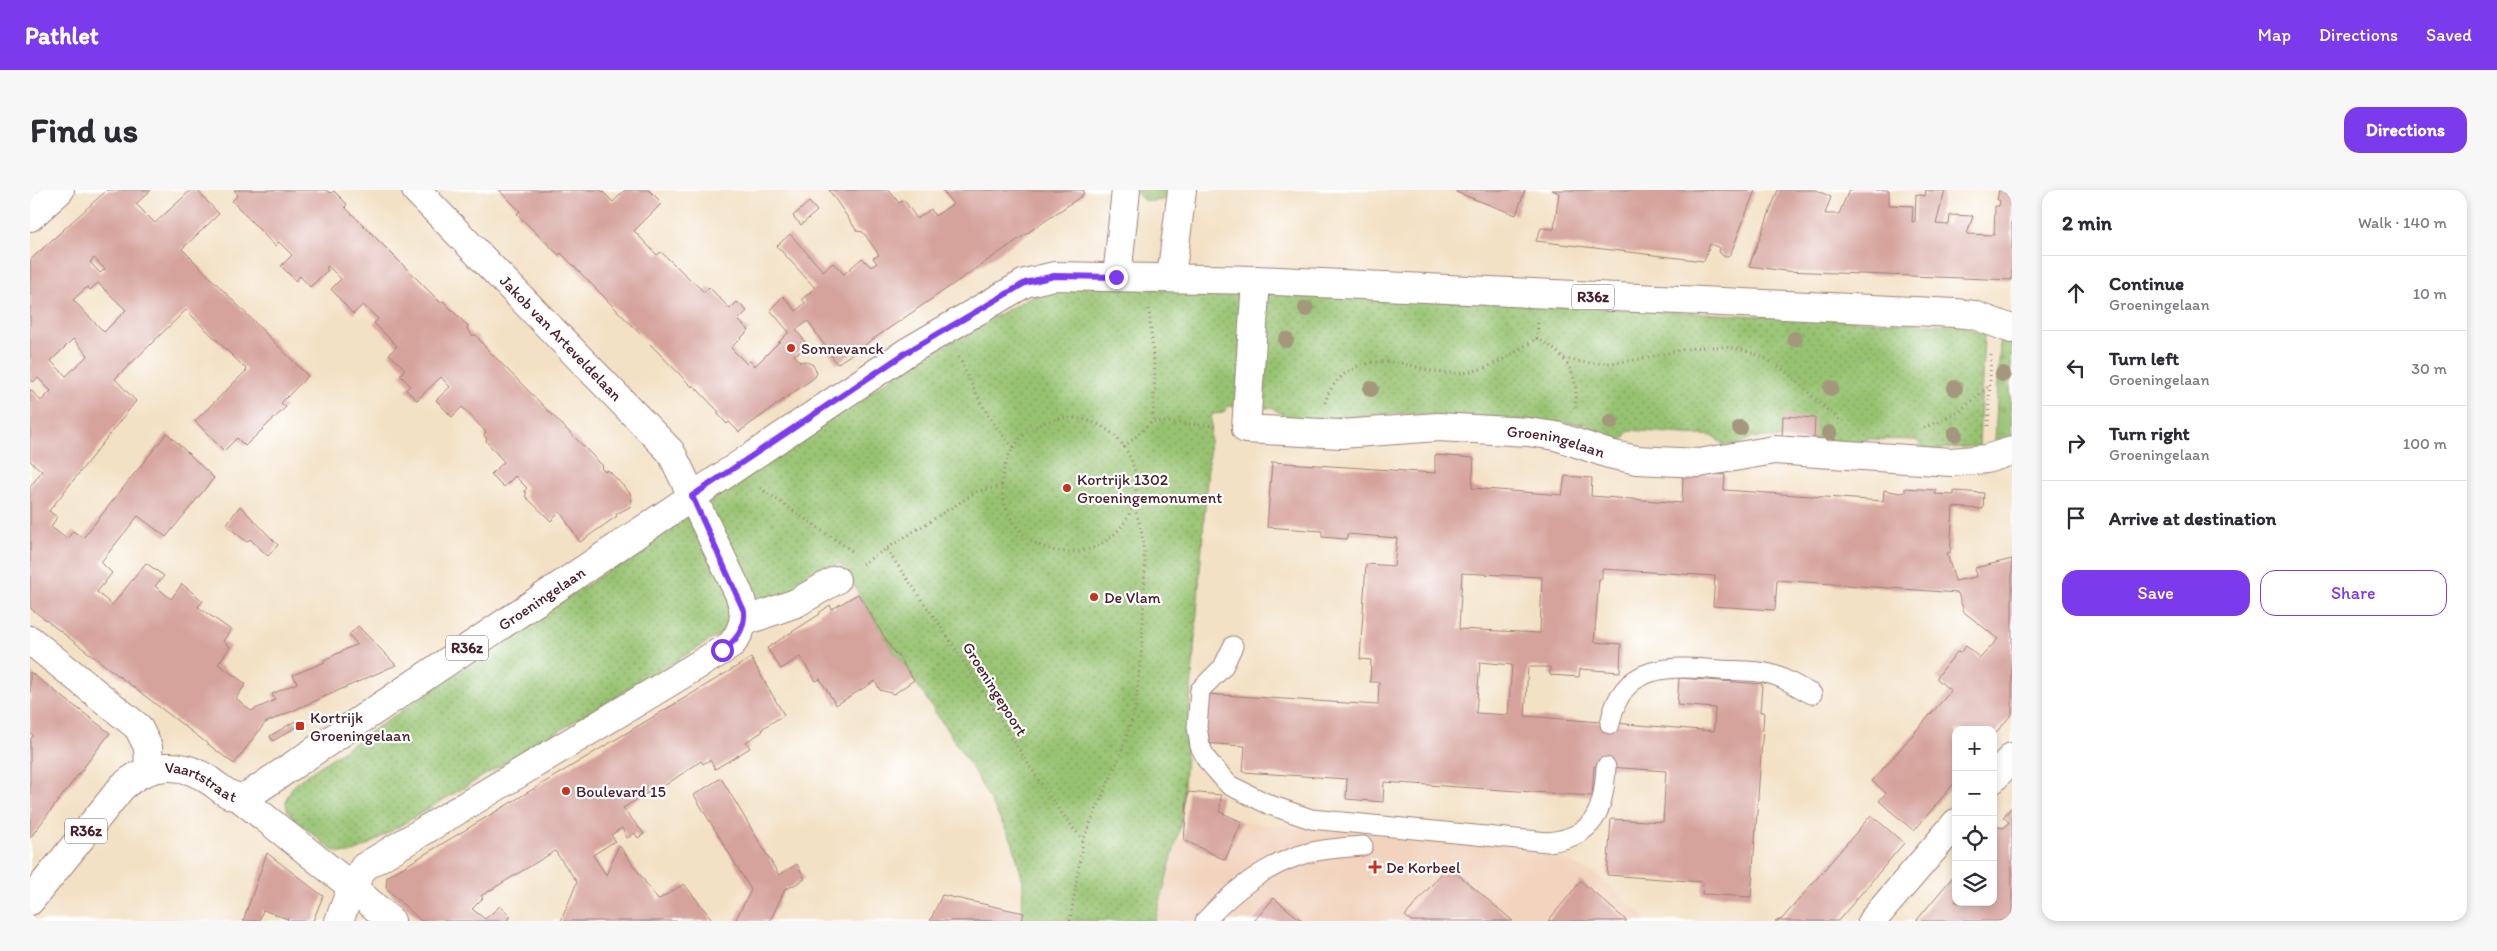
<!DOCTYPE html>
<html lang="en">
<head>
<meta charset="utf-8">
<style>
  body { margin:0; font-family:Itim,sans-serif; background:#f7f7f7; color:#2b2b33 }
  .controls { position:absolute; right:15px; bottom:15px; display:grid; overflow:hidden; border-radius:10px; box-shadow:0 2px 8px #0003 }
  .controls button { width:45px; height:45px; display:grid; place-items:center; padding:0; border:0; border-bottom:1px solid #e1e1e2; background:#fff; color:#2b2b33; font:25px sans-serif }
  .stop { position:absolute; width:15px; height:15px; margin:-11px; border:4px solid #7c3aed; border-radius:50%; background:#fff }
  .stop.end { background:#7c3aed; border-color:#fff; box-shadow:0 1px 5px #0008 }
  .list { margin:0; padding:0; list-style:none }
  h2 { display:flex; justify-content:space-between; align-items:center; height:65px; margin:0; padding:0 20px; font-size:21px }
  h2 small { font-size:16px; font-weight:400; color:#7c7c81 }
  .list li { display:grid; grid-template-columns:32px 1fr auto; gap:15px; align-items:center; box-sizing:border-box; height:75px; padding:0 20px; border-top:1px solid #e1e1e2 }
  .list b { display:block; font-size:19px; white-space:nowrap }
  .list p { margin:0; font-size:16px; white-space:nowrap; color:#7c7c81 }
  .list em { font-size:16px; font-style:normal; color:#7c7c81 }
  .actions { display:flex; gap:10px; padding:15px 20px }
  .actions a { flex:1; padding:11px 0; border:1px solid #7c3aed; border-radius:15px; text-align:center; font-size:18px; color:#7c3aed }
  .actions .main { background:#7c3aed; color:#fff }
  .icon { flex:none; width:28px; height:28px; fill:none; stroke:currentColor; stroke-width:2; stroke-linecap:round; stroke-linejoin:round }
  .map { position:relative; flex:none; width:1982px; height:731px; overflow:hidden; border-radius:15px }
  header { display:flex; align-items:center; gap:30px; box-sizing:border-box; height:70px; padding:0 25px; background:#7c3aed; color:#fff }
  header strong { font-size:24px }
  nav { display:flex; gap:28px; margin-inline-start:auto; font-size:18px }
  .intro { display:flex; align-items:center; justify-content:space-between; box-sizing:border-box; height:120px; padding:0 30px }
  h1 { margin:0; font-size:35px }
  .button { padding:12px 22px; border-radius:15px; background:#7c3aed; color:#fff; font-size:18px; font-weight:700 }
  main { display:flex; gap:30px; padding:0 30px }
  aside { flex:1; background:#fff; border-radius:15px; box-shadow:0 2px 8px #0003 }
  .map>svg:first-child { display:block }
  .built { fill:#f2d4be }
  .grass { fill:url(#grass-tufts); stroke:#70714e }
  .park { fill:url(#park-dots); stroke:#70714e }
  .building { fill:#d6a39c; fill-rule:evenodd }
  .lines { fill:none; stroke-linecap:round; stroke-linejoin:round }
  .lane-casing { stroke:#9e8078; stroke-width:21 }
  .street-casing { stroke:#9e8078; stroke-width:30 }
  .primary-casing { stroke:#9e8078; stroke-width:30 }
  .path { stroke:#9e8078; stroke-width:3; stroke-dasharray:1 4; stroke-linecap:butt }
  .lane { stroke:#fff; stroke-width:19 }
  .street { stroke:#fff; stroke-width:28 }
  .primary { stroke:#fff; stroke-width:28 }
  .tree { fill:#a5967e }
  .route { stroke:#7c3aed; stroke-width:6 }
  .poi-dot { fill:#c8321e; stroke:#fff; stroke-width:2 }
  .labels { text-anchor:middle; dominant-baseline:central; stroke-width:4.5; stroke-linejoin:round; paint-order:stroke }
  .shield { fill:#fff; stroke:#80626b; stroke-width:1 }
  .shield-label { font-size:15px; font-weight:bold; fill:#4a1f2b }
  .street-label { font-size:16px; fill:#4a1f2b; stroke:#fff }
  .poi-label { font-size:16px; fill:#4a1f2b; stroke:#fff; text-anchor:start }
</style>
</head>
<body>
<header>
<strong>Pathlet</strong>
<nav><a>Map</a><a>Directions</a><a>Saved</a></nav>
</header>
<div class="intro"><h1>Find us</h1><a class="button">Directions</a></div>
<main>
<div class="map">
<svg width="1982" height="731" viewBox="0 0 1982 731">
  <defs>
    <pattern id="grass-tufts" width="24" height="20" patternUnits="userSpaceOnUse" patternTransform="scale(1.25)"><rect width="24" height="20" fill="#97c371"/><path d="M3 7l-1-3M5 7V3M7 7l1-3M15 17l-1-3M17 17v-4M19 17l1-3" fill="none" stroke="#7d9e5d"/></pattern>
    <pattern id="park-dots" width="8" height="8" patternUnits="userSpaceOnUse" patternTransform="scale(1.25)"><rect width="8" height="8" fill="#97c371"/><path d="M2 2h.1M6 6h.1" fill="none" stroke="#7d9e5d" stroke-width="1.8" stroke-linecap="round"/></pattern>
  </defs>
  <rect width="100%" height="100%" fill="#fff"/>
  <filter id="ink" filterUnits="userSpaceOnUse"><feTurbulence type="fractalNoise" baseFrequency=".02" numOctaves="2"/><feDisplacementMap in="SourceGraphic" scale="10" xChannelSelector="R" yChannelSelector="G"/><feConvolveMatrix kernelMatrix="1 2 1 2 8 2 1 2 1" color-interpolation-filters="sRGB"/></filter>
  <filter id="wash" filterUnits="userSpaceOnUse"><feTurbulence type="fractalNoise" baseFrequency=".0096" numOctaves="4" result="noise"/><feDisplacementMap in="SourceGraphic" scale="20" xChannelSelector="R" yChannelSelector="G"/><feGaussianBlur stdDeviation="1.12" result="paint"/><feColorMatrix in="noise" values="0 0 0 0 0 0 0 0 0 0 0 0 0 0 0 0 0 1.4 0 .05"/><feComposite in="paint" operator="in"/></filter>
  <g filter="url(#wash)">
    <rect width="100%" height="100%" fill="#f3e1c5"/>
    <path class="built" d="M 1212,632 L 1510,658 L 1567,685 L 1619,731 L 1125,731 L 1148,648 L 1195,669 Z"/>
    <path class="grass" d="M 1106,0 L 1145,0 L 1144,7 C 1129,10 1112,18 1106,0 Z
      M 1970,150 L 1982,154 L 1980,202 L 1982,247 L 1965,251 Z"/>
    <path class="park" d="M 1035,97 L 1175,100 L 1927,135 L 1954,144 L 1949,256 L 1895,260 L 1886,250 L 1838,249 L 1829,252 L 1722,247 C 1709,256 1694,260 1684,246 L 1599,240 L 1592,252 L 1570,248 L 1558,234 L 1367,223 L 1338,226 L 1311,232 L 1260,229 L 1242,218 L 1198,216 L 1193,223 L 1182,224 L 1151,633 L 1125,731 L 992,731 L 993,691 L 982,651 L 941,576 L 866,463 L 865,464 L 810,373 L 331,659 C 324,662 318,664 311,663 C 302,662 293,652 285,646 C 262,628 241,615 271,589 L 885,172 L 1000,107 Z"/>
    <g id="blocks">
      <path class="building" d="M 77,0 L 121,0 L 106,14 L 125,33 L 161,0 L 167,0 L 189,24 L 152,59 L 278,186 L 251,213 L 256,217 L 215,256 L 207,248 L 194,261 L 165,231 L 217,180 L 156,120 L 85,189 L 106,211 L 19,321 L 27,327 L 21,337 L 37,349 L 43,341 L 53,348 L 137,243 L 184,288 L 136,347 L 108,326 L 71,372 L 82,383 L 67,402 L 82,415 L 116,373 L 134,386 L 125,396 L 141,409 L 152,394 L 173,411 L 168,417 L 201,440 L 193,451 L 200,457 L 188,474 L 216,494 L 206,508 L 221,521 L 245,510 L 242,504 L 267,493 L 263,485 L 295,472 L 294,470 L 327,454 L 319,445 L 328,436 L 366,475 L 235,533 L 204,574 L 0,418 L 0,297 L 12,281 L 0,271 L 0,199 L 11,211 L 21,201 L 8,188 L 3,192 L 0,189 L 0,70 ZM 64,68 L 75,79 L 70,83 L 60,72 ZM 68,93 L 96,120 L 74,142 L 43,110 L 57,97 L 60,100 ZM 43,149 L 58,165 L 36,186 L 21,171 Z
        M 204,0 L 295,0 L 301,3 L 304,1 L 317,14 L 315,17 L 411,113 L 413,111 L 438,136 L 437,139 L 443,146 L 445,144 L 456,158 L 573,276 L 571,278 L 575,282 L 578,280 L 600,303 L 602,309 L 600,317 L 586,324 L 587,326 L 550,352 L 530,322 L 521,331 L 495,306 L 497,303 L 494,301 L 497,298 L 485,286 L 474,297 L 461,284 L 474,272 L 456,251 L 457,249 L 454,245 L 456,242 L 432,217 L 422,227 L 406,210 L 420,197 L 411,187 L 387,210 L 376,200 L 380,195 L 370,185 L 375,179 L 359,164 L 367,156 L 344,133 L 348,129 L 333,115 L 323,124 L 301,99 L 311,89 L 298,76 L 296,78 L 298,80 L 280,97 L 270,86 L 266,91 L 251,76 L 262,65 L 249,52 L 245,56 L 202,11 L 208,5 Z
        M 469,0 L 571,0 L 583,12 L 595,0 L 619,0 L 632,13 L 604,41 L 627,65 L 631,62 L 674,102 L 679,97 L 700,119 L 707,112 L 717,121 L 708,130 L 719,140 L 701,158 L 717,174 L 720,171 L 725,176 L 759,142 L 740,120 L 753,106 L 766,121 L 775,113 L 772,109 L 785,98 L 747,56 L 760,44 L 793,81 L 803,73 L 814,84 L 832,68 L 841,77 L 847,73 L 843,68 L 849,65 L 833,42 L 827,41 L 799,0 L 859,0 L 869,13 L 874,10 L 887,29 L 901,19 L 905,26 L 923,14 L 912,0 L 1054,0 L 1053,5 L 807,174 L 778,131 L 766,140 L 779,157 L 764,165 L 770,172 L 775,171 L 783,175 L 787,183 L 785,187 L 709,242 L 699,232 L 697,234 L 687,223 L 689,222 L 663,195 L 662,197 L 531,63 L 529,65 L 503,40 L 487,24 L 490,21 Z
        M 1427,0 L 1495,0 L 1486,25 L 1426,2 Z
        M 1522,0 L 1725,0 L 1701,63 L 1698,66 L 1693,66 L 1689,62 L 1690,58 L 1680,54 L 1674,71 L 1506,51 L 1511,38 L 1524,39 L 1529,3 Z
        M 1748,0 L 1786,0 L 1801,7 L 1795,24 L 1809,24 L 1819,0 L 1859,0 L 1859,15 L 1883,16 L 1882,32 L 1885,31 L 1886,4 L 1895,6 L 1896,0 L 1915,0 L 1906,34 L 1919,35 L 1920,25 L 1943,26 L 1937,44 L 1964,45 L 1965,16 L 1969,16 L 1970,10 L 1967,10 L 1969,0 L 1975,0 L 1975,4 L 1982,4 L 1982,90 L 1755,81 L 1719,76 Z
        M 779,12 L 787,21 L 771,35 L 763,26 Z
        M 1753,226 L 1785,228 L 1784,251 L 1752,249 Z
        M 1405,265 L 1444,268 L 1442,298 L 1532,305 L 1535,286 L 1562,288 L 1561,306 L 1652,313 L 1653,286 L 1656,283 L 1695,285 L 1694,300 L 1853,311 L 1854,300 L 1870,303 L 1875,302 L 1875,298 L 1906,300 L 1905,304 L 1924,305 L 1924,301 L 1954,303 L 1953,319 L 1923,317 L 1920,363 L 1917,363 L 1925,391 L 1946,387 L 1945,378 L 1982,369 L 1982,524 L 1963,546 L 1963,540 L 1926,540 L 1926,591 L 1884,641 L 1849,611 L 1856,603 L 1842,591 L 1921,501 L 1907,489 L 1907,487 L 1927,462 L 1930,463 L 1936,456 L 1950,468 L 1968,449 L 1934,422 L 1928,403 L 1747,390 L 1745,420 L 1683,416 L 1685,386 L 1572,379 L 1572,389 L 1569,389 L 1564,452 L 1591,454 L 1590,482 L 1550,479 L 1549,487 L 1520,485 L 1520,477 L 1498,477 L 1495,526 L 1684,541 L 1685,518 L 1647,515 L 1649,488 L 1732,494 L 1730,522 L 1734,522 L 1721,707 L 1672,704 L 1673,692 L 1577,685 L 1581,629 L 1633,632 L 1636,581 L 1564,576 L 1562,606 L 1354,592 L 1353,612 L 1316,609 L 1317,589 L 1213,582 L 1215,556 L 1172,553 L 1176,504 L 1348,515 L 1349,492 L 1340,492 L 1341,470 L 1330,469 L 1336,374 L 1364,376 L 1367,348 L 1317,344 L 1317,349 L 1292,347 L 1292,341 L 1237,337 L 1242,272 L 1405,283 ZM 1432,383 L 1512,387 L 1510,443 L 1429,439 ZM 1450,472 L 1482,475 L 1478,525 L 1446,523 Z
        M 210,316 L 248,355 L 238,366 L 220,349 L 217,352 L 196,335 Z
        M 828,404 L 865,464 L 866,463 L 884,490 L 864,504 L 850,500 L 845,491 L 806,515 L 790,489 L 786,491 L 770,467 L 751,479 L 737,458 L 790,424 L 789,423 L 800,415 L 802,419 Z
        M 721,468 L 754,525 L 733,538 L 732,542 L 716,552 L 720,558 L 685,579 L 680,570 L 673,574 L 671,571 L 625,602 L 624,599 L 593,618 L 614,644 L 608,648 L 605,643 L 597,648 L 592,638 L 581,645 L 585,651 L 563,665 L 576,685 L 589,655 L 628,710 L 654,694 L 681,728 L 679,731 L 531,731 L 547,692 L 525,661 L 451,706 L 453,708 L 442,719 L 455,729 L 470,716 L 481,726 L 476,731 L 391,731 L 356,698 L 357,687 Z
        M 0,482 L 80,543 L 0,648 L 0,550 L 3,545 L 0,543 Z
        M 265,531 L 268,536 L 243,551 L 240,546 Z
        M 691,588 L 749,685 L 767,674 L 775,689 L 757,699 L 756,697 L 740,731 L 705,731 L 721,700 L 664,605 Z
        M 1158,602 L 1191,605 L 1190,622 L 1212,632 L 1195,670 L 1154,650 Z
        M 1982,617 L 1982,731 L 1886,731 L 1926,683 L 1926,712 L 1963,712 L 1963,640 L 1968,637 L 1974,638 L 1979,632 L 1973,627 Z
        M 1841,625 L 1874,653 L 1808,731 L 1745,731 L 1752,729 Z
        M 237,663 L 293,706 L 283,731 L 257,731 L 258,729 L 233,720 L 229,731 L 213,731 Z
        M 1418,676 L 1483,731 L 1381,731 L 1375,726 Z
        M 1551,691 L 1597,731 L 1518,731 Z
        M 912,705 L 994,723 L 992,731 L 900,731 Z
        M 1244,708 L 1272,731 L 1224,731 Z"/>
    </g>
  </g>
  <g filter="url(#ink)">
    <use href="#blocks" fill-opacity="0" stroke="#9e8078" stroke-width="1"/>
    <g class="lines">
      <g class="lane-casing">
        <path id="lane" d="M 1203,456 L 1193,477 L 1170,500 L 1167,537 L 1170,556 L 1177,570 L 1199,595 L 1240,615 L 1281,629 L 1518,652 C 1566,647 1574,619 1576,577
          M 1580,534 C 1591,472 1641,476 1690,480 C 1706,481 1724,480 1740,484 C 1754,487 1769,498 1782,504
          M 1175,731 C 1199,705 1231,679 1265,667 C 1286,659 1310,658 1333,656"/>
      </g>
      <g class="street-casing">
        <g id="street">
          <path d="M 0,27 L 30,0"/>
          <path d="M 1087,87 L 1096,0"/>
          <path d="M 1141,88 L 1152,0"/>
          <path id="s1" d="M 1226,90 L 1216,239 L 1311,244 L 1408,237 L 1498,242 L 1526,246 L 1579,264 L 1607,270 L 1669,273 L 1744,260 L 1921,272 L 1956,269 L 1982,261"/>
          <path d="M 715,431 L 766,413 L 806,390"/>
          <path d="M 0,450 L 108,537 L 118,557 L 119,579"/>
          <path d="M 1963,589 L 1982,567"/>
          <path d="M 210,608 L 322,697 L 361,731"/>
          <path d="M 309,731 L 322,697 L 334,677 L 701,455 C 715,437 717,425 709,404 L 641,262 L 386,0"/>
          <path d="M 1842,731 L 1926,633"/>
        </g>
      </g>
      <g class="primary-casing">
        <g id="primary">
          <path id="s2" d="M 0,711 L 92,597 C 120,572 153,570 183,593 C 191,599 201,608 211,607 C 214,607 219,604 222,603 L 877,162 L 995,93 L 1024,86 L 1226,90 L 1925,123 L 1944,125 L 1982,139"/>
        </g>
      </g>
      <path class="path" d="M 1119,119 L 1125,186 L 1123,231
        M 1508,133 L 1507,148 C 1535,163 1552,187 1544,220
        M 929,167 C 944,201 958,231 984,258
        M 1534,168 C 1605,190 1662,135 1732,167 C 1765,182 1785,215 1815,233
        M 1295,213 C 1305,178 1341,166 1375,174 C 1394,179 1412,185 1432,183 C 1460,180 1484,163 1507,148
        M972 295a67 67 0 1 1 134 0a67 67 0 1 1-134 0Z
        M 1958,236 L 1961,165
        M 1894,238 L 1930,221 L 1960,195
        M 1094,257 L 1123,231 L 1185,236
        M 730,298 L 822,361
        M 857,360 C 887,403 919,447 947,492 C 982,547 1011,600 1053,650
        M 832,374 L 948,301 L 972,296
        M 1040,731 L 1053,650 L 1089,568 L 1105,520 L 1112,457 L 1115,375 L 1112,344 L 1104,314"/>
      <use href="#lane" class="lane"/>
      <use href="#street" class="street"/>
      <use href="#primary" class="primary"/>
    </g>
    <g class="tree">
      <circle cx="1276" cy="119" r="8"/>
      <circle cx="1765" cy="149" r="8"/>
      <circle cx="1256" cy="150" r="8"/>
      <circle cx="1973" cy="184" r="8"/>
      <circle cx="1801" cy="198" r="8"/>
      <circle cx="1925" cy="198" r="8"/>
      <circle cx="1341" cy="199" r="8"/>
      <circle cx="1581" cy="232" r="8"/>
      <circle cx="1710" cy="238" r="8"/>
      <circle cx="1799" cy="243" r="8"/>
      <circle cx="1925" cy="244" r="8"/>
    </g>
  </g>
  <g class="lines" filter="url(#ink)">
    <path class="route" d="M 692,460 C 707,451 715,438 714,421 L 662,306 L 877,162 L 995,93 L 1024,86 L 1086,87"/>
  </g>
  <g class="poi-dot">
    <circle cx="761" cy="158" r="5"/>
    <circle cx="1037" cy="298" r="5"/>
    <circle cx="1064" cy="407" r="5"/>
    <rect x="265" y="531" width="10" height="10" rx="2.5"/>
    <circle cx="536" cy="601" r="5"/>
    <path d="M1342.5 669.5h5v5h5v5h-5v5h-5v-5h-5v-5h5z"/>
  </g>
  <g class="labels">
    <g class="shield">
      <rect x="1542" y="94.5" width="42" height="25" rx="4"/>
      <rect x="416" y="445.5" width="42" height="25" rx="4"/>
      <rect x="35" y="628.5" width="42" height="25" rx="4"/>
    </g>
    <g class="shield-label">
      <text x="1563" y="107">R36z</text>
      <text x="437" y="458">R36z</text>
      <text x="56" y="641">R36z</text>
    </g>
    <g class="street-label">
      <text transform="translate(531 148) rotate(46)">Jakob van Arteveldelaan</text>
      <text stroke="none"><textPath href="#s1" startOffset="461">Groeningelaan</textPath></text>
      <text stroke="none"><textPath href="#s2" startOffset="639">Groeningelaan</textPath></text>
      <text transform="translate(965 499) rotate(58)">Groeningepoort</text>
      <text stroke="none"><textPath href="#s2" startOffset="234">Vaartstraat</textPath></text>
    </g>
    <g class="poi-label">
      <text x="771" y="158">Sonnevanck</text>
      <text x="1047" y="289">Kortrijk 1302<tspan x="1047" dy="18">Groeningemonument</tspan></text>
      <text x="1074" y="407">De Vlam</text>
      <text x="280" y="527">Kortrijk<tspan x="280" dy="18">Groeningelaan</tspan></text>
      <text x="546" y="601">Boulevard 15</text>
      <text x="1356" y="677">De Korbeel</text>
    </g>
  </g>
</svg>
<div class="controls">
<button>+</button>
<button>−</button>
<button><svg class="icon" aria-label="locate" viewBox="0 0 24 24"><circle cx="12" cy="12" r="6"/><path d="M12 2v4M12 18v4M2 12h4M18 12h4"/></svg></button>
<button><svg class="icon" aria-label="layers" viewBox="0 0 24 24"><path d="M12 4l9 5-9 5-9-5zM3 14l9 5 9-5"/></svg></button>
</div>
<div class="stop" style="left:692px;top:460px"></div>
<div class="stop end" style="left:1086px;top:87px"></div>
</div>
<aside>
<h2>2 min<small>Walk · 140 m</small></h2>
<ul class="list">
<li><svg class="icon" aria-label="ahead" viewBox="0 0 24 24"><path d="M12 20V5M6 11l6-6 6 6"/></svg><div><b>Continue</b><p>Groeningelaan</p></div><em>10 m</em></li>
<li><svg class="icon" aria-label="left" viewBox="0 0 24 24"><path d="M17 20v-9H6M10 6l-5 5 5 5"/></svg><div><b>Turn left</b><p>Groeningelaan</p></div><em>30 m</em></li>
<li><svg class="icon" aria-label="right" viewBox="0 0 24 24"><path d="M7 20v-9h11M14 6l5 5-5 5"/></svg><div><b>Turn right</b><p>Groeningelaan</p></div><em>100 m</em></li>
<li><svg class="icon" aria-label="arrive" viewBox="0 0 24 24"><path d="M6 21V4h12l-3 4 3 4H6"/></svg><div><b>Arrive at destination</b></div></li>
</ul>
<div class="actions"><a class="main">Save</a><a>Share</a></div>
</aside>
</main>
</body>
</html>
